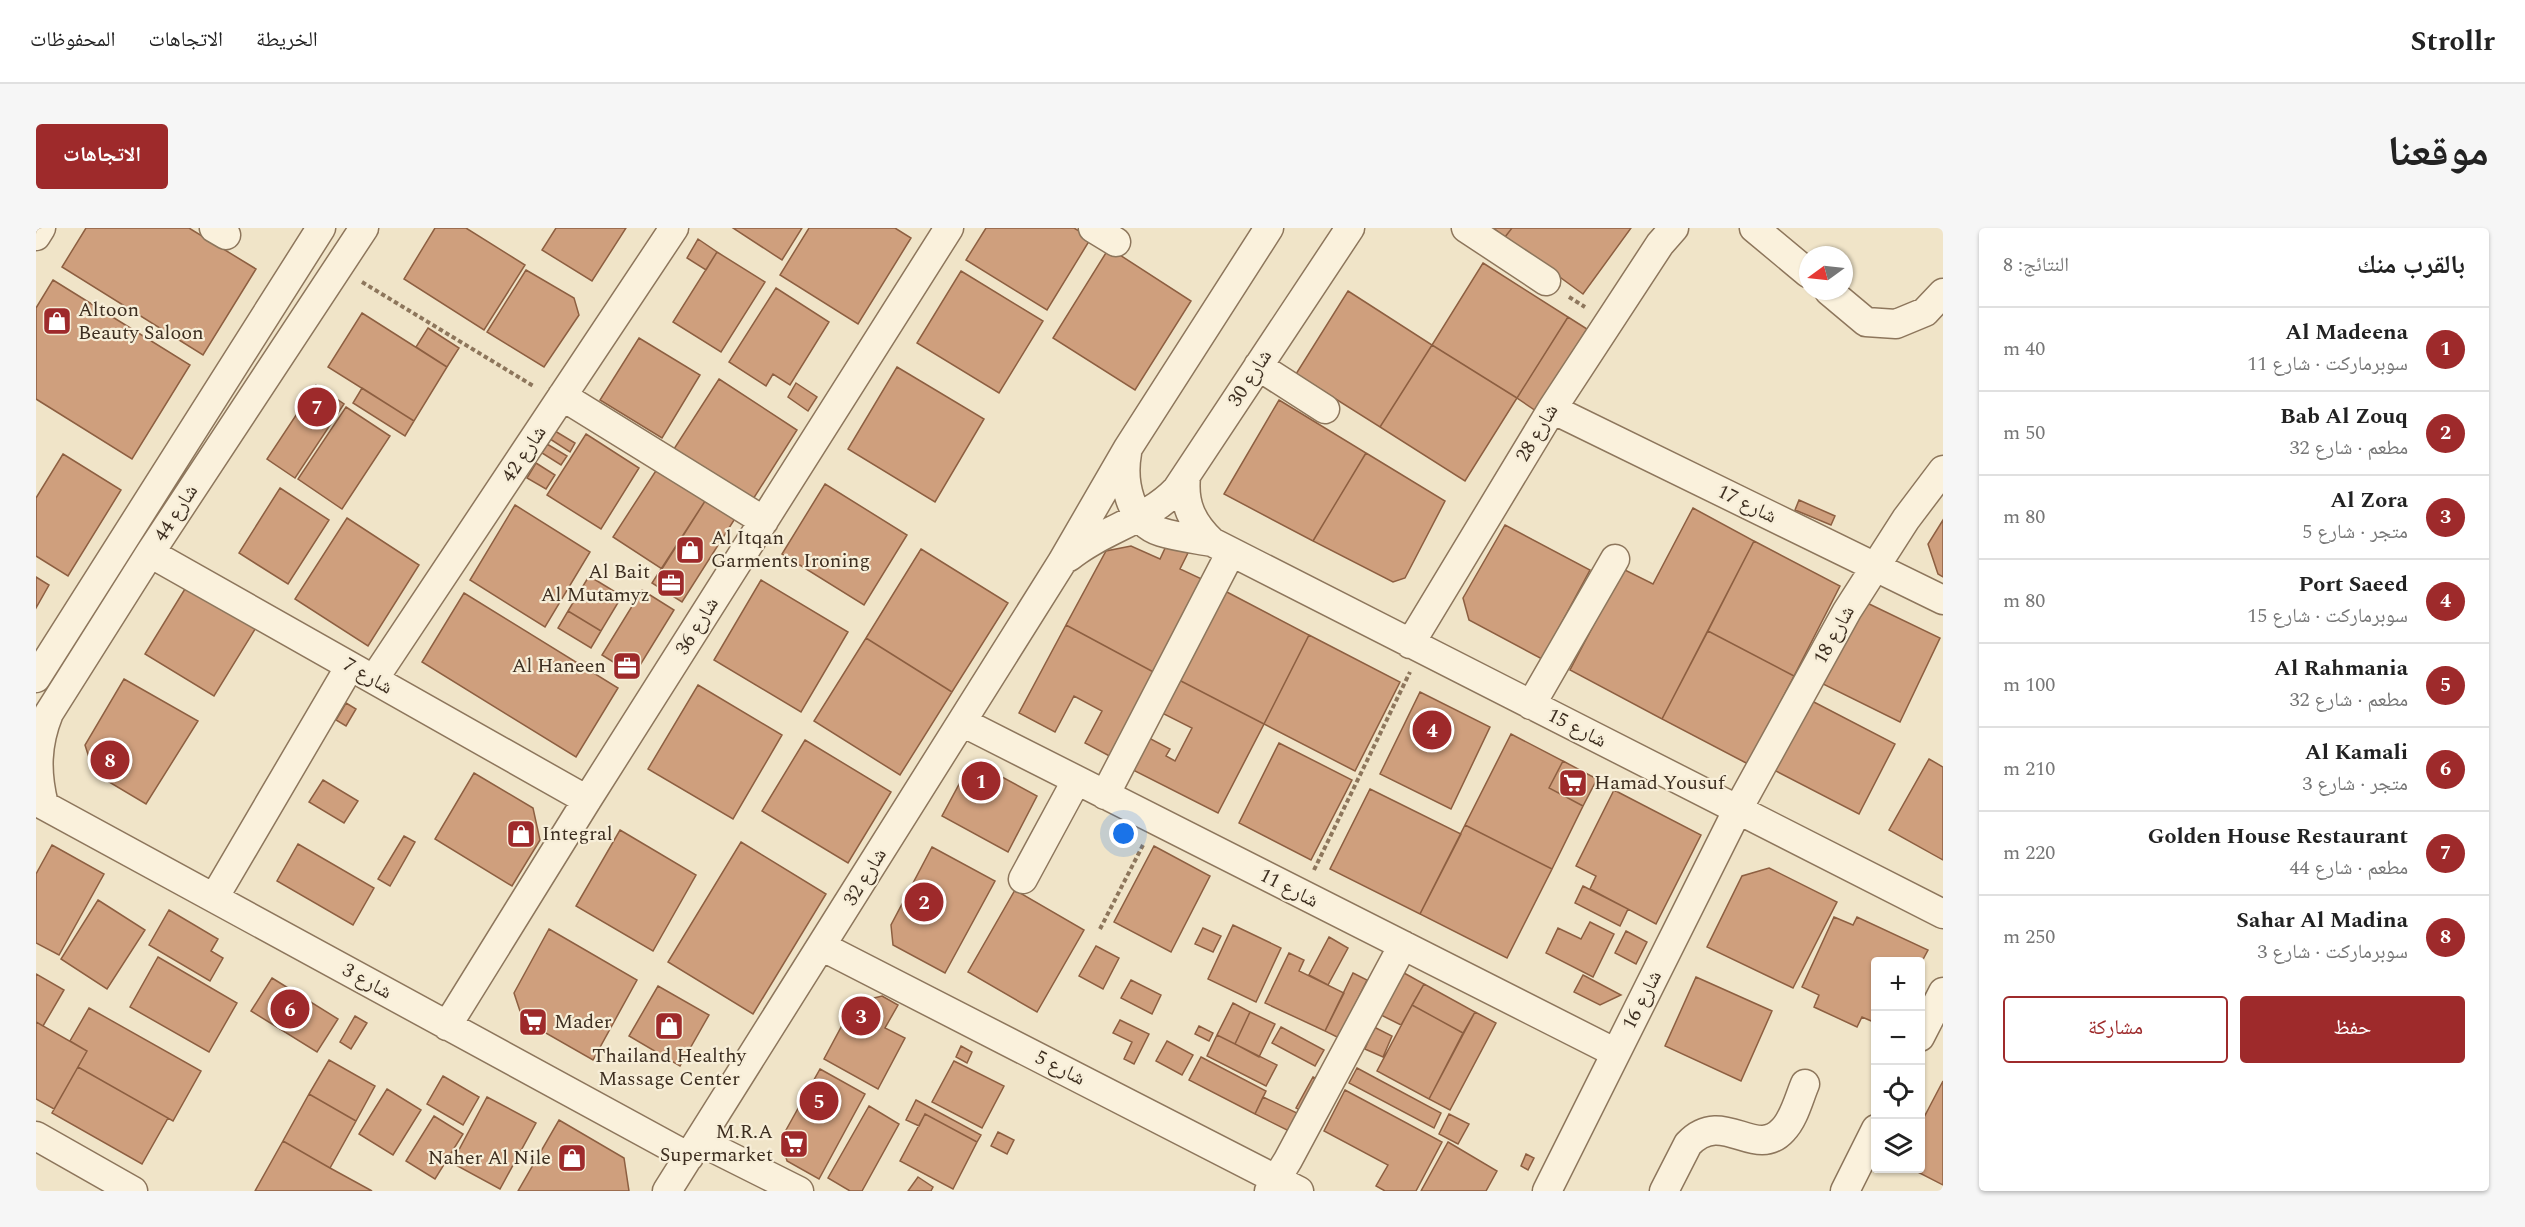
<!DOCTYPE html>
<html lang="ar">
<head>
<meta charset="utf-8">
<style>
  body { margin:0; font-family:Spectral,"Noto Naskh Arabic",serif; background:#f6f6f6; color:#222; direction:rtl }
  .controls { position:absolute; right:18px; bottom:18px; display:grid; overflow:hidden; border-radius:6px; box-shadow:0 2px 4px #0004 }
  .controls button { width:54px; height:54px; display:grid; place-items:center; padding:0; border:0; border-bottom:2px solid #e0e0e0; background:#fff; color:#222; font:30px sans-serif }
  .compass { position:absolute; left:1763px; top:18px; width:54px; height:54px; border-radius:50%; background:#fff; box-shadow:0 2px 4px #0004; rotate:255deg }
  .you { position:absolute; left:1088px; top:606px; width:21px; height:21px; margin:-15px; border:4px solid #fff; border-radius:50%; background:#1a73e8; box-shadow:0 0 0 9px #1a73e833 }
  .badge { display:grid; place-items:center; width:39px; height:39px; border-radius:50%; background:#9e2a2b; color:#fff; font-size:20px; font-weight:700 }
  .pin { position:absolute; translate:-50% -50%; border:3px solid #fff; box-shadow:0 2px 6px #0006 }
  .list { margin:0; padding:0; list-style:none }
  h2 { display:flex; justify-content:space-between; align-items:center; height:78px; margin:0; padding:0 24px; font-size:26px }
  h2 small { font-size:20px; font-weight:400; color:#767676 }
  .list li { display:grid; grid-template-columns:39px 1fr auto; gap:18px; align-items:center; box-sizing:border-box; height:84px; padding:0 24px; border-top:2px solid #e0e0e0 }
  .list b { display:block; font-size:22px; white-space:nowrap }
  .list p { margin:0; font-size:20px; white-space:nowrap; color:#767676 }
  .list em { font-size:20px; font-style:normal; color:#767676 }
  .actions { display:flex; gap:12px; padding:18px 24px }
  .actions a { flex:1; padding:14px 0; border:2px solid #9e2a2b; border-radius:6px; text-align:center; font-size:21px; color:#9e2a2b }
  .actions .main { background:#9e2a2b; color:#fff }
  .icon { flex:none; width:33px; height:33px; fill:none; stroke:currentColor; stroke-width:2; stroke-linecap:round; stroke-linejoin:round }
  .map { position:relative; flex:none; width:1907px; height:963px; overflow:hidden; direction:ltr; border-radius:6px }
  header { display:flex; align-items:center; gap:36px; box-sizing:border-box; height:84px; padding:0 30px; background:#fff; border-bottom:2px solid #e0e0e0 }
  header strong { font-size:28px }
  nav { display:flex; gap:33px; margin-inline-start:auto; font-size:21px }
  .intro { display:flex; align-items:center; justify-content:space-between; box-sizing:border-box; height:144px; padding:0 36px }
  h1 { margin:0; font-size:42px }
  .button { padding:15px 27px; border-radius:6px; background:#9e2a2b; color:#fff; font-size:21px; font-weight:700 }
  main { display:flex; gap:36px; padding:0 36px }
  aside { flex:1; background:#fff; border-radius:6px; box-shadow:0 2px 4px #0004 }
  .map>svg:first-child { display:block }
  .building { fill:#cf9f7d; stroke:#8d5f41; stroke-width:1.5 }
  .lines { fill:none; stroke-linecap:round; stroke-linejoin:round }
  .minor-casing { stroke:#8d765c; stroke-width:31 }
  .path { stroke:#8d765c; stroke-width:4; stroke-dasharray:4.5 3; stroke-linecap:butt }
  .minor { stroke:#faf1dc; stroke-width:28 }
  .labels { text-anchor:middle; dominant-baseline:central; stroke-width:4.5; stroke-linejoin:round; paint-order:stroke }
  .poi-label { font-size:20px; fill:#3d2e20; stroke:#f7eed8; text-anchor:start }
  .street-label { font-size:20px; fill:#3d2e20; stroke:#f7eed8 }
</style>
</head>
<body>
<header>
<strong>Strollr</strong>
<nav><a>الخريطة</a><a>الاتجاهات</a><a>المحفوظات</a></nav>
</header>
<div class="intro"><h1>موقعنا</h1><a class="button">الاتجاهات</a></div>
<main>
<aside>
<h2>بالقرب منك<small>النتائج: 8</small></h2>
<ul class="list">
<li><span class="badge">1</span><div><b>Al Madeena</b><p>سوبرماركت · شارع 11</p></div><em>40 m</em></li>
<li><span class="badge">2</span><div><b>Bab Al Zouq</b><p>مطعم · شارع 32</p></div><em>50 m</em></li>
<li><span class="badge">3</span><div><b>Al Zora</b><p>متجر · شارع 5</p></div><em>80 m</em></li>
<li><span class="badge">4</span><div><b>Port Saeed</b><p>سوبرماركت · شارع 15</p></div><em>80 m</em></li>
<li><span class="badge">5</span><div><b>Al Rahmania</b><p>مطعم · شارع 32</p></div><em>100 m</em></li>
<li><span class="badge">6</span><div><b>Al Kamali</b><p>متجر · شارع 3</p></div><em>210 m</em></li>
<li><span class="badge">7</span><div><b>Golden House Restaurant</b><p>مطعم · شارع 44</p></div><em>220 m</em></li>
<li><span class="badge">8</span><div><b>Sahar Al Madina</b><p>سوبرماركت · شارع 3</p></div><em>250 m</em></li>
</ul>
<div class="actions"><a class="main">حفظ</a><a>مشاركة</a></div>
</aside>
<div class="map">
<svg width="1907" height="963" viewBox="0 0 1907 963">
  <rect width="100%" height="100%" fill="#f0e4c8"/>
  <path class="building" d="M 50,0 L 153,0 L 220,41 L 167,127 L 26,39 Z
    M 399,0 L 430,0 L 489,37 L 448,102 L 368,51 Z
    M 520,0 L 590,0 L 556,53 L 506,22 Z
    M 697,0 L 766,0 L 746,32 Z
    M 773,0 L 859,0 L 875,10 L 822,96 L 744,47 Z
    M 950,0 L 1038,0 L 1055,10 L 1011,82 L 930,32 Z
    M 1457,0 L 1476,0 L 1469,9 Z
    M 1476,0 L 1595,0 L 1547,66 L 1469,9 Z
    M 662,11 L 681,24 L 670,42 L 651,30 Z
    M 1073,20 L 1155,73 L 1099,162 L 1017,110 Z
    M 681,24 L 729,54 L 685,124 L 637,94 Z
    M 1447,35 L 1532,89 L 1481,170 L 1396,117 Z
    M 490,42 L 538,70 L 543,87 L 508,139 L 451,104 Z
    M 925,43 L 1007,93 L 963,165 L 881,115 Z
    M 17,52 L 154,137 L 96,231 L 0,171 L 0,80 Z
    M 740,60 L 793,94 L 754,157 L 737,146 L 730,158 L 693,134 Z
    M 1312,63 L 1396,117 L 1344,199 L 1260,146 Z
    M 326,85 L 411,139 L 378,193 L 292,139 Z
    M 1532,89 L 1551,101 L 1500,183 L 1481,170 Z
    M 392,100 L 423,120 L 411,139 L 380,119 Z
    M 603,110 L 664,147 L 626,210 L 564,172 Z
    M 1396,117 L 1481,170 L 1429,253 L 1344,199 Z
    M 861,139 L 948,191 L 899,274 L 812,221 Z
    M 683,151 L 761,202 L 714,276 L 636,224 Z
    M 760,155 L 781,169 L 772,183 L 752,169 Z
    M 280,157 L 308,176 L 259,250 L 231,231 Z
    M 326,160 L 378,193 L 369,208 L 317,175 Z
    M 1243,172 L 1330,225 L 1277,313 L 1188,266 Z
    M 310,179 L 354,208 L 306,281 L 262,251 Z
    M 519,203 L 539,215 L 534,224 L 514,211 Z
    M 550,206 L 603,240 L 565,301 L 511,267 Z
    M 511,216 L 531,228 L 525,237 L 506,225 Z
    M 1330,225 L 1409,273 L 1369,350 L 1357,354 L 1277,313 Z
    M 27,226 L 85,262 L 32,348 L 0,328 L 0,270 Z
    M 500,235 L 519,247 L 510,261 L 491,250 Z
    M 623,238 L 671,270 L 626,341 L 577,309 Z
    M 789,256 L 871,307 L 828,377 L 746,326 Z
    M 244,260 L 293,292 L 252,356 L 203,325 Z
    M 671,270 L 700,289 L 646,374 L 616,355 Z
    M 1763,272 L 1799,288 L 1795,297 L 1759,282 Z
    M 479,277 L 554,324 L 509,399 L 434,352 Z
    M 1657,280 L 1718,313 L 1626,491 L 1534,442 L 1587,341 L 1617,356 Z
    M 311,290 L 383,337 L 332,418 L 259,371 Z
    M 1907,292 L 1907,349 L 1902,346 L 1892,316 Z
    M 1469,297 L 1554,342 L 1506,431 L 1433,392 L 1427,370 Z
    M 1718,313 L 1804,358 L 1758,448 L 1672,403 Z
    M 1131,316 L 1152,325 L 1144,341 L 1170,353 L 1123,447 L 1030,397 L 1070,323 L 1095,318 L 1124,331 Z
    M 885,321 L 972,375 L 916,464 L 830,410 Z
    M 553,348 L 586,368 L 565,403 L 532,383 Z
    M 0,349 L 13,357 L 0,380 Z
    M 725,352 L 812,404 L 765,484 L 678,432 Z
    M 152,356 L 221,398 L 178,468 L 109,426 Z
    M 606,362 L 638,382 L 598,447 L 566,427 Z
    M 1189,363 L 1273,407 L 1228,496 L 1143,452 Z
    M 428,365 L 582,460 L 540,529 L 386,434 Z
    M 1827,373 L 1904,410 L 1864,494 L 1787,456 Z
    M 532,383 L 565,403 L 555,420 L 522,400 Z
    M 1030,397 L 1123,447 L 1079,531 L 1049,515 L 1066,483 L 1038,468 L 1019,504 L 983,485 Z
    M 1672,403 L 1758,448 L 1712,536 L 1626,491 Z
    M 1273,407 L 1364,454 L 1319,543 L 1228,496 Z
    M 830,410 L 916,464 L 864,547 L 778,493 Z
    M 88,451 L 162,493 L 110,576 L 58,545 L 49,517 Z
    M 1143,452 L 1228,496 L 1182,585 L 1097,542 L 1113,510 L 1134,521 L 1130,528 L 1139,533 L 1156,500 L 1126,485 Z
    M 662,457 L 746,507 L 697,591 L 612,541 Z
    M 1384,464 L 1454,499 L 1415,581 L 1344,546 Z
    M 1774,472 L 1859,516 L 1823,586 L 1738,542 Z
    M 310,475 L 320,481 L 310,498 L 300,492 Z
    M 1475,506 L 1527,533 L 1513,560 L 1547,578 L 1516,641 L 1429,597 Z
    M 769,512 L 855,564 L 812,635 L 726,583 Z
    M 1243,515 L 1316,552 L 1275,632 L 1203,595 Z
    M 1893,531 L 1907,539 L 1907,632 L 1853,602 Z
    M 1527,533 L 1561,551 L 1547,578 L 1513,560 Z
    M 953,542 L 1001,568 L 972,624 L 906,588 L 927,549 Z
    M 438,545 L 497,580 L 504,612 L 476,658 L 399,611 Z
    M 287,552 L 322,573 L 308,595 L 273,574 Z
    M 1334,561 L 1425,606 L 1384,686 L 1294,641 Z
    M 1578,562 L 1665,607 L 1620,696 L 1554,661 L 1560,648 L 1540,638 Z
    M 1429,597 L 1516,641 L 1471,730 L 1384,686 Z
    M 584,602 L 660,647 L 617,723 L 540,678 Z
    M 368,608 L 379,614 L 354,658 L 342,651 Z
    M 705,614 L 790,666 L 717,786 L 632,734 Z
    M 262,616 L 338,660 L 317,697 L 241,653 Z
    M 16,617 L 68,646 L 23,727 L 0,715 L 0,646 Z
    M 1118,618 L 1174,648 L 1135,724 L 1078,694 Z
    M 896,619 L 959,653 L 909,745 L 857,717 L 855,697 Z
    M 1733,640 L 1801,674 L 1757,760 L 1671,719 L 1706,648 Z
    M 1547,658 L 1592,681 L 1584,698 L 1539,675 Z
    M 979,662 L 1048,702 L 1001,784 L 932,744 Z
    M 62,672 L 109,702 L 71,761 L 25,731 Z
    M 133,682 L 182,711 L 175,723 L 187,730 L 174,753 L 113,717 Z
    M 1798,689 L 1817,697 L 1821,689 L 1892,722 L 1884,737 L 1884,734 L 1840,734 L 1840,795 L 1826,789 L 1821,799 L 1778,779 L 1783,767 L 1766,759 Z
    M 1554,694 L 1578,706 L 1557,749 L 1510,725 L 1522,700 L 1545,711 Z
    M 1197,697 L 1245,720 L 1220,774 L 1172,751 Z
    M 1167,700 L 1185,708 L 1177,724 L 1159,716 Z
    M 513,701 L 601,752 L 557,832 L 487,792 L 478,765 Z
    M 1590,703 L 1611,714 L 1600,736 L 1579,725 Z
    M 1293,709 L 1312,720 L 1292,757 L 1273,747 Z
    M 1060,718 L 1083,730 L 1067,761 L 1043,748 Z
    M 1253,725 L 1268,732 L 1263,743 L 1308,765 L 1289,803 L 1229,775 Z
    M 122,729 L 201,775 L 173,824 L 94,779 Z
    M 1317,745 L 1331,752 L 1303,810 L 1289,803 Z
    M 1368,745 L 1388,756 L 1365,797 L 1345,787 Z
    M 0,746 L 28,762 L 7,798 L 0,794 Z
    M 1547,747 L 1585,767 L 1564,777 L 1538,764 Z
    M 1660,749 L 1736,783 L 1705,853 L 1629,818 Z
    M 236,750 L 302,791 L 281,824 L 215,783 Z
    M 1095,752 L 1125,767 L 1116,786 L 1085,770 Z
    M 1388,756 L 1439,784 L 1427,805 L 1376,777 Z
    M 622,758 L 673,787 L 644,838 L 593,808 Z
    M 846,768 L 862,777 L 849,800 L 869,810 L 842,861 L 788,831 L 818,775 Z
    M 1197,775 L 1214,784 L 1199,816 L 1181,807 Z
    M 1376,777 L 1427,805 L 1393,871 L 1341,843 Z
    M 53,780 L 165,843 L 137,893 L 42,839 L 51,823 L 34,813 Z
    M 1214,784 L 1239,796 L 1223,829 L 1199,816 Z
    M 1439,784 L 1460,795 L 1414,882 L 1393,871 Z
    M 319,788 L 331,795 L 315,821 L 304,814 Z
    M 1084,792 L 1113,806 L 1098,836 L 1088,831 L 1096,814 L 1077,805 Z
    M 0,794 L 51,823 L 18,881 L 0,871 Z
    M 1163,798 L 1177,805 L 1173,813 L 1159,806 Z
    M 1245,799 L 1288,822 L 1279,838 L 1236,815 Z
    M 1338,799 L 1356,808 L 1347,829 L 1329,821 Z
    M 1181,807 L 1241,837 L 1230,858 L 1171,828 Z
    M 1131,813 L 1157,827 L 1146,847 L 1120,833 Z
    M 925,818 L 936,824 L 931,835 L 920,829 Z
    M 1165,829 L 1230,863 L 1219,886 L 1153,852 Z
    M 293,832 L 339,858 L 320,893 L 273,866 Z
    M 918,833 L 968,858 L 946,900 L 896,874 Z
    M 42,839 L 132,890 L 106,936 L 16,885 Z
    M 1321,840 L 1405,885 L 1398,900 L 1313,855 Z
    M 784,841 L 829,866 L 783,951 L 751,933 L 745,911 Z
    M 407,848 L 443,869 L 427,897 L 391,876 Z
    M 1277,849 L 1285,853 L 1268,884 L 1260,880 Z
    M 1907,853 L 1907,957 L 1874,940 L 1884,940 L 1884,897 Z
    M 351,861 L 385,882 L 357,927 L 323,906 Z
    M 1309,862 L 1406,914 L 1380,963 L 1349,963 L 1340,958 L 1352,937 L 1288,903 Z
    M 273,866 L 320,893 L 294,940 L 247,913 Z
    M 451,869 L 500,895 L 464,961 L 416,935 Z
    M 1227,869 L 1261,885 L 1253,903 L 1219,886 Z
    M 880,872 L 945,907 L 941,914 L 889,886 L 883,898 L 870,892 Z
    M 833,878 L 863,896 L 826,963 L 814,963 L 792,950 Z
    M 889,886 L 941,914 L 917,961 L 864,933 Z
    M 1413,886 L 1433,896 L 1422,916 L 1403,906 Z
    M 398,888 L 427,906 L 399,951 L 370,933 Z
    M 523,892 L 588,930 L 593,963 L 482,963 Z
    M 962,904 L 978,912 L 971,926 L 955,918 Z
    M 247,913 L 294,940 L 336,963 L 219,963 Z
    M 1412,914 L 1461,943 L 1450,963 L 1385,963 Z
    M 1490,926 L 1498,930 L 1492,942 L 1485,938 Z
    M 882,949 L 897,959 L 895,963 L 872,963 Z"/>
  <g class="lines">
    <g class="minor-casing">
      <path id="minor" d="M 178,0 L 190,7
        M 1057,0 L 1080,14
        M 1430,0 L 1510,53
        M 1718,0 L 1772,45
        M 0,8 L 5,0
        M 1793,63 L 1830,94 L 1860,96 L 1889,84 L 1907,65
        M 1222,138 L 1289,181
        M 526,168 L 728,293
        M 1516,181 L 1907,372
        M 1091,225 C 1086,253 1093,294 1125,304 C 1141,309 1159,311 1176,314
        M 1150,248 C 1147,276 1156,295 1176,314 L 1907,686
        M 114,325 L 551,572
        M 1033,329 C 1067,301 1111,293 1141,261 L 1314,0
        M 1374,416 L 1516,181 L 1624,16 L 1638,0
        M 0,450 L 285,0
        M 338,451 L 638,0
        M 1495,477 L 1579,331
        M 926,494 L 1580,825
        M 1069,567 L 1195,324
        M 0,573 L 653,929
        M 8,577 C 0,545 0,517 13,485 L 114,325 L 328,0
        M 987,651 L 1040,553
        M 178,670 L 314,438
        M 785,718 L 1263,963
        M 411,798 L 551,572 L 913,0
        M 1884,809 L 1907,764
        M 0,908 L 97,963
        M 663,913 L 763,963
        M 631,963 L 1026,334 L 1092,220 L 1233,0
        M 1233,963 L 1252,932 L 1367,717
        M 1511,963 L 1702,581 L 1811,383 L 1870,291 L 1907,242
        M 1628,963 L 1652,916 C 1687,879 1719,933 1747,902 C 1758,891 1763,870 1769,856
        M 1809,963 L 1840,901"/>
    </g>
    <path class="path" d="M 326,54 L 499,159
      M 1533,69 L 1549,79
      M 1278,642 L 1374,444
      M 1064,701 L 1107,617"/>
    <use href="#minor" class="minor"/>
  </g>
  <defs>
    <g id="shop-square" transform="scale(1.5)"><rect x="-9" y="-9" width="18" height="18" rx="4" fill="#9e2a2b" stroke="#f7eed8"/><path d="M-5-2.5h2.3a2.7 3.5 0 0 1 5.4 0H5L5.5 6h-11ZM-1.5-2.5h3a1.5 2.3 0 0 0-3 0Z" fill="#fff"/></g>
    <g id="office-square" transform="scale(1.5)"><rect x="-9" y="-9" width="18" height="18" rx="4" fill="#9e2a2b" stroke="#f7eed8"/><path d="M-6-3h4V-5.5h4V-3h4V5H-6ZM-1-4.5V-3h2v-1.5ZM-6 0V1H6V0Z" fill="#fff"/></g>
    <g id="supermarket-square" transform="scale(1.5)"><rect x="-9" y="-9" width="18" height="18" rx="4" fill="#9e2a2b" stroke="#f7eed8"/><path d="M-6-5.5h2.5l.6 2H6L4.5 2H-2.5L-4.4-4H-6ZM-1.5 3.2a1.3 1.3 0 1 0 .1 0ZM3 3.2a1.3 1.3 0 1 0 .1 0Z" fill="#fff"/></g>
  </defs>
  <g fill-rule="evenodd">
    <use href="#shop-square" x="21" y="93"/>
    <use href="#shop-square" x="654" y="322"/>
    <use href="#office-square" x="635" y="355"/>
    <use href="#office-square" x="591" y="438"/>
    <use href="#supermarket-square" x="1537" y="555"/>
    <use href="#shop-square" x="485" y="606"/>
    <use href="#supermarket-square" x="497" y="794"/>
    <use href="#shop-square" x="633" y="798"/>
    <use href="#supermarket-square" x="758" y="916"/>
    <use href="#shop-square" x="536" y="930"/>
  </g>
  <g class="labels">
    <g class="poi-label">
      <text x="42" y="82">Altoon<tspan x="42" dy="23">Beauty Saloon</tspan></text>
      <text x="675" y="310">Al Itqan<tspan x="675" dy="23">Garments Ironing</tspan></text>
      <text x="614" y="344" text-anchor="end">Al Bait<tspan x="614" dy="23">Al Mutamyz</tspan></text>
      <text x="570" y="438" text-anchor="end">Al Haneen</text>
      <text x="1558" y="555">Hamad Yousuf</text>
      <text x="506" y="606">Integral</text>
      <text x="518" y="794">Mader</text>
      <text x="633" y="828" text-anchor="middle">Thailand Healthy<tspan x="633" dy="23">Massage Center</tspan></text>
      <text x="737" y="904" text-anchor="end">M.R.A<tspan x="737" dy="23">Supermarket</tspan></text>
      <text x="515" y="930" text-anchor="end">Naher Al Nile</text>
    </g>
    <g class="street-label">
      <text transform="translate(1214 150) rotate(-57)">شارع 30</text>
      <text transform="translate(1501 205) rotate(-59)">شارع 28</text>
      <text transform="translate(488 226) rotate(-56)">شارع 42</text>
      <text transform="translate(1711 276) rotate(26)">شارع 17</text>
      <text transform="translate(140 285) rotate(-57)">شارع 44</text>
      <text transform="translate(661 398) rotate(-58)">شارع 36</text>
      <text transform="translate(1798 407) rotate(-61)">شارع 18</text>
      <text transform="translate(332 448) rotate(30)">شارع 7</text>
      <text transform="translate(1541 500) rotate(27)">شارع 15</text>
      <text transform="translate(829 649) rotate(-58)">شارع 32</text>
      <text transform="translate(1253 660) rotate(27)">شارع 11</text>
      <text transform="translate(331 753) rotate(29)">شارع 3</text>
      <text transform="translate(1606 772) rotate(-63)">شارع 16</text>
      <text transform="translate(1024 840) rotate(27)">شارع 5</text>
    </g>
  </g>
</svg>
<div class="controls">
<button>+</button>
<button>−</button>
<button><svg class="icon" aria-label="locate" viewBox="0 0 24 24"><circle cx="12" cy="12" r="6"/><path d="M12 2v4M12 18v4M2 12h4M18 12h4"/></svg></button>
<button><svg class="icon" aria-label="layers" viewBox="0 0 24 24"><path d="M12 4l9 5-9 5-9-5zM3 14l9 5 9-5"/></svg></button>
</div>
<svg class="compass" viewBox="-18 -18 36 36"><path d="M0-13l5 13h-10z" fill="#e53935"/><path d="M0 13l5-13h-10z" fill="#767676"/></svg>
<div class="you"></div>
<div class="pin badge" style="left:945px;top:553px">1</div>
<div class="pin badge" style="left:888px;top:674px">2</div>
<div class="pin badge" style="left:825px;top:788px">3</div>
<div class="pin badge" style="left:1396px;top:502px">4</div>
<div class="pin badge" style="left:783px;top:873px">5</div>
<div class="pin badge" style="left:254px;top:781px">6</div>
<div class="pin badge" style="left:281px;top:179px">7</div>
<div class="pin badge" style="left:74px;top:532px">8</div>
</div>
</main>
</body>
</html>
